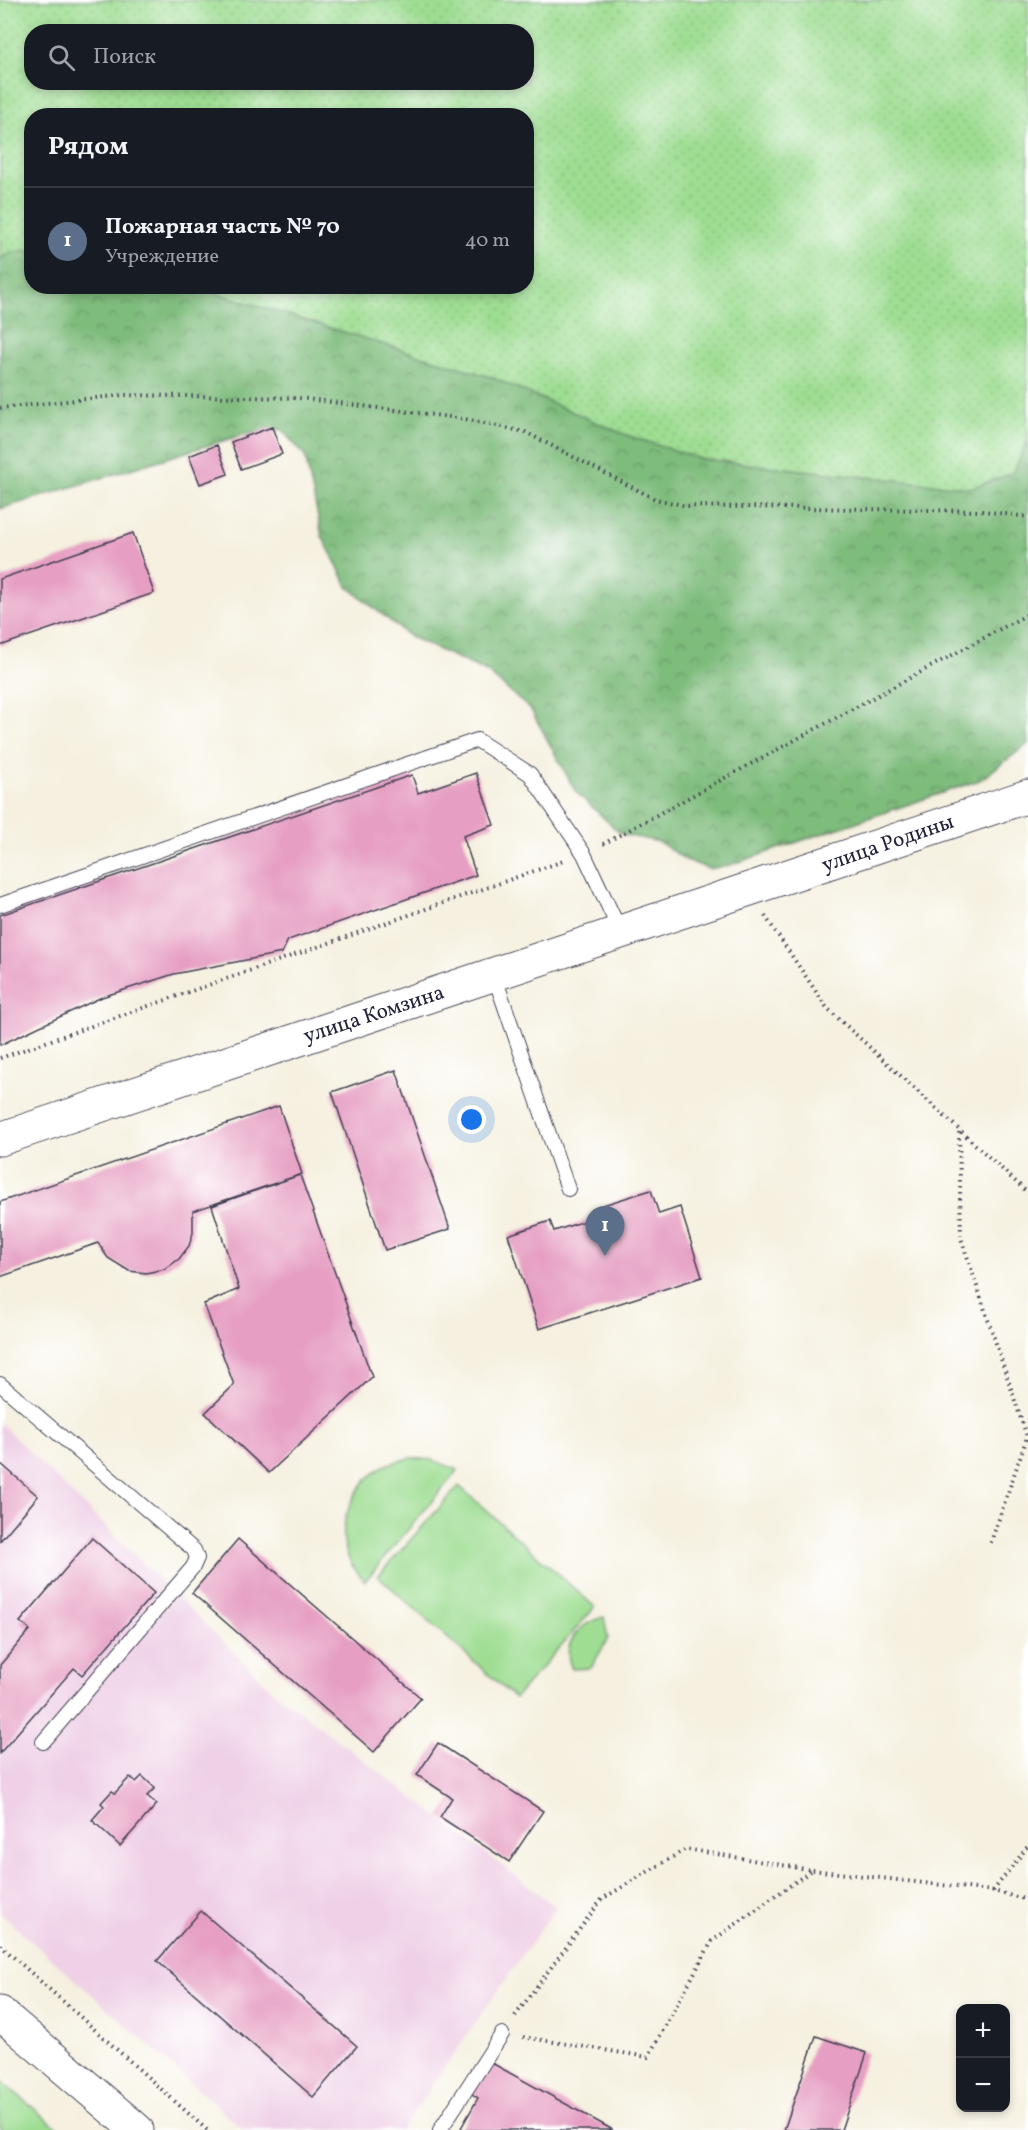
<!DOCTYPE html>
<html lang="ru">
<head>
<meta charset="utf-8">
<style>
  body { margin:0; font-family:Vollkorn,serif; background:#20242c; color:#f1f3f6 }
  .controls { position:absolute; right:18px; bottom:18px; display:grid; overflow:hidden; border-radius:12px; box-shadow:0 3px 9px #0003 }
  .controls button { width:54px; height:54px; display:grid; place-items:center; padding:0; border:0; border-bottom:2px solid #363941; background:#171b24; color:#f1f3f6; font:30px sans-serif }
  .you { position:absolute; left:472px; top:1120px; width:21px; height:21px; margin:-15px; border:4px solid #fff; border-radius:50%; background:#1a73e8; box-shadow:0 0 0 9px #1a73e833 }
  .badge { display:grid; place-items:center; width:39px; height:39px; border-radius:50%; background:#2563eb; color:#fff; font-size:20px; font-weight:700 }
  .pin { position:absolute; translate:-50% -50px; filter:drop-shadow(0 2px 3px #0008) }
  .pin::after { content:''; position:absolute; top:32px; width:21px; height:18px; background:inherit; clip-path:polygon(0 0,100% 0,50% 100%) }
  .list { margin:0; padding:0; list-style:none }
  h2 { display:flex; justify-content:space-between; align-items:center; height:78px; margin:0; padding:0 24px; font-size:26px }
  h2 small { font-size:20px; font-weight:400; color:#9ea1a6 }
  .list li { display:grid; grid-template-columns:39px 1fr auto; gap:18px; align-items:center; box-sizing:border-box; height:108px; padding:0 24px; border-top:2px solid #363941 }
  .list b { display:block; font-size:22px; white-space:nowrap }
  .list p { margin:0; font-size:20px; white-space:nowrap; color:#9ea1a6 }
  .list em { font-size:20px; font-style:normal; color:#9ea1a6 }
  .icon { flex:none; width:33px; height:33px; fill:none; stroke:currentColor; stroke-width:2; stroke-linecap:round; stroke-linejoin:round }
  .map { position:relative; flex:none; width:1028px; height:2130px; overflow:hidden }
  .search { position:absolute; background:#171b24; box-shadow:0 3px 9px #0003; left:24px; top:24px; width:510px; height:66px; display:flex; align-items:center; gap:15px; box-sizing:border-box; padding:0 21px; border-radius:24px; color:#9ea1a6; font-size:22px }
  .panel { position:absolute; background:#171b24; box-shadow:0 3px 9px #0003; left:24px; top:108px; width:510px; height:186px; border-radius:24px }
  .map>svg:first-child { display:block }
  .built { fill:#efd0e6 }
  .grass { fill:url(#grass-dots); stroke:#608066; stroke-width:1.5; fill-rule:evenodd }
  .forest { fill:url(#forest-crowns); stroke:#506f5c; stroke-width:1.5 }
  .garden { fill:#9edd92; stroke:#608066; stroke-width:1.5 }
  .building { fill:#e69fc2 }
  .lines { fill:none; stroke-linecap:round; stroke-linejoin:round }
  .lane-casing { stroke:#424154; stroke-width:16 }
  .primary-casing { stroke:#424154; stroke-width:35 }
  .path { stroke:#424154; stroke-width:4; stroke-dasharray:1.5 4.5; stroke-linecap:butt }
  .lane { stroke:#fff; stroke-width:14 }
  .primary { stroke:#fff; stroke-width:33 }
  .labels { text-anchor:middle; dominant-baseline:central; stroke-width:4.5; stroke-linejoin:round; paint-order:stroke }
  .street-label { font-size:21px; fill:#22223b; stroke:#fff }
</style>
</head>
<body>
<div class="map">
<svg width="1028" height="2130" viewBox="0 0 1028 2130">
  <defs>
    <pattern id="grass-dots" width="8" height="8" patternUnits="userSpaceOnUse" patternTransform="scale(1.5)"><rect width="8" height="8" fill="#9edd92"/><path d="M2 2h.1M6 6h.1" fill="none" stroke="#88bd7f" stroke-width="1.8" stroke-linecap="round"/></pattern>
    <pattern id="forest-crowns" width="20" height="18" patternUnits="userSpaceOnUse" patternTransform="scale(1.5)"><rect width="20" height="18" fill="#7ebc7c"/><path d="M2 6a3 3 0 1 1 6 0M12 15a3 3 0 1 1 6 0" fill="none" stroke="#679867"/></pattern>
  </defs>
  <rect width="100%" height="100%" fill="#fff"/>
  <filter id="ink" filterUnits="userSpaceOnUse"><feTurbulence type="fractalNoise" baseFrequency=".0167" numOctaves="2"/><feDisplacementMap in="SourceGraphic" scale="12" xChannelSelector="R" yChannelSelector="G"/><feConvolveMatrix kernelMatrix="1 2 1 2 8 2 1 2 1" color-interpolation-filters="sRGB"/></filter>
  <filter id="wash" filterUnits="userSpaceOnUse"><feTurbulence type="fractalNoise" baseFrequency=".008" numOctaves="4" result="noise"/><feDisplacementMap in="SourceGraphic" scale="24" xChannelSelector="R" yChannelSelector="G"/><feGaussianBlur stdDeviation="1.35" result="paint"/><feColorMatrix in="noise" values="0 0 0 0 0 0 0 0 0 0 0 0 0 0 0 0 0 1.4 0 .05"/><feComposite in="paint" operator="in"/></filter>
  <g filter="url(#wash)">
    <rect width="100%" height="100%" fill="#f5f0df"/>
    <path class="built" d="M 0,1423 L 274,1692 L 556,1907 L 401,2130 L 244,2130 L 0,1913 Z"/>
    <path class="grass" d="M 0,0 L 1028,0 L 1028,508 L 702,486 L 507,410 L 0,394 ZM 32,32 L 526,32 L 526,82 L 32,82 ZM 32,116 L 526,116 L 526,286 L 32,286 Z"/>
    <path class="forest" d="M 31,250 L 32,286 L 196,287 L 491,377 L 626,435 L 701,459 L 971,488 L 1013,473 L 1028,440 L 1028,744 L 980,780 L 730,865 L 709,869 L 686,860 L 659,842 L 621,834 L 576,792 L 531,710 L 487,672 L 409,636 L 348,587 L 322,536 L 305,456 L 281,429 L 242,435 L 0,509 L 0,259 L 11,252 Z"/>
    <path class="garden" d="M 410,1458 L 433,1460 L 458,1470 L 365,1581 C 360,1575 354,1569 351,1563 C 332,1528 353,1485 384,1466 C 391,1462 402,1461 410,1458 Z
      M 459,1486 L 595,1607 L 515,1698 L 378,1576 Z
      M 604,1617 L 608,1638 L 591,1668 L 572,1669 C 560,1642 580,1623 604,1617 Z
      M 0,2080 L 60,2130 L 0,2130 Z"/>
    <g id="blocks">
      <path class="building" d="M 272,427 L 282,454 L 241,469 L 231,442 Z
        M 217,445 L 228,474 L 200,484 L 189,456 Z
        M 133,533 L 154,593 L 0,646 L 0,579 Z
        M 476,773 L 494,825 L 463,836 L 476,875 L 288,940 L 282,953 L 174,974 L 102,997 L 0,1045 L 0,915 L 412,775 L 418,793 Z
        M 396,1070 L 450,1229 L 385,1250 L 332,1092 Z
        M 279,1106 L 302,1174 L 193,1211 L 193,1233 L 189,1246 L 179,1259 L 165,1269 L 146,1273 L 129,1271 L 108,1258 L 98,1243 L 0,1277 L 0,1202 Z
        M 300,1175 L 372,1377 L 269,1473 L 205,1413 L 234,1385 L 204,1304 L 239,1289 L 212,1206 Z
        M 651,1190 L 659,1214 L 680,1207 L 702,1277 L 539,1329 L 508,1235 L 550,1221 L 554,1231 L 606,1214 L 603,1205 Z
        M 0,1463 L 38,1496 L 0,1541 Z
        M 92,1538 L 154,1593 L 82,1675 L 74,1668 L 0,1753 L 0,1665 L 30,1630 L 20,1622 Z
        M 238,1539 L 421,1698 L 374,1752 L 192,1593 Z
        M 438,1743 L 543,1811 L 509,1862 L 440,1817 L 452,1798 L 417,1775 Z
        M 142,1776 L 155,1788 L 147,1796 L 157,1804 L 120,1846 L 92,1820 L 104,1806 L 101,1803 L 112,1791 L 115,1793 L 130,1777 L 136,1782 Z
        M 201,1911 L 357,2046 L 313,2097 L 157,1961 Z
        M 816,2036 L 867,2053 L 841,2130 L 784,2130 Z
        M 490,2062 L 613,2130 L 464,2130 L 461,2128 L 478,2098 L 472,2094 Z"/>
    </g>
  </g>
  <g filter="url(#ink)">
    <use href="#blocks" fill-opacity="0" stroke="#424154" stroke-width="1.5"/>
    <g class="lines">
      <g class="lane-casing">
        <path id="lane" d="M 0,905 L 477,740 L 530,774 L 584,854 L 620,931
          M 494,975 L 568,1189
          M 0,1384 L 194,1550 L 197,1558 L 193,1567 L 43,1742
          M 440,2130 L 502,2034"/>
      </g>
      <g class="primary-casing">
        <path id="primary" d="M 0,1139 L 1028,796
          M 0,2013 L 137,2130"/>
      </g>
      <path class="path" d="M 0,408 L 124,395 L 299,398 L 465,419 L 525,432 L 655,499 L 687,506 L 983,511 L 1028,517
        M 603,844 L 1028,614
        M 765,916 L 827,1008 L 1028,1193
        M 0,1058 L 563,861
        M 959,1132 L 961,1238 L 1027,1437 L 990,1545
        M 993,1891 L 1028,1846
        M 0,1945 L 207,2130
        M 515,2016 L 602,1899 L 686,1849 L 812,1870 L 993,1891 L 1028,1900
        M 523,2037 L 648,2057 L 712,1941 L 812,1870"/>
      <use href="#lane" class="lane"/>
      <use href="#primary" class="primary"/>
    </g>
  </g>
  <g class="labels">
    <g class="street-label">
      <text transform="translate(888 844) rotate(-19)">улица Родины</text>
      <text transform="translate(374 1015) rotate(-18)">улица Комзина</text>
    </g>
  </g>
</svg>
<div class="controls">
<button>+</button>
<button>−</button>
</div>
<div class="you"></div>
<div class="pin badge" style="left:605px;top:1256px;background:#5c6f8a">1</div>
<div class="search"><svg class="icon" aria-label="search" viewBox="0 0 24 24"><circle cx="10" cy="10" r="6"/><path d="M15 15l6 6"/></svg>Поиск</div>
<section class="panel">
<h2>Рядом<small></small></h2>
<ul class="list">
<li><span class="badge" style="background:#5c6f8a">1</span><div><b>Пожарная часть № 70</b><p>Учреждение</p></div><em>40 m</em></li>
</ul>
</section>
</div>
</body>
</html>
